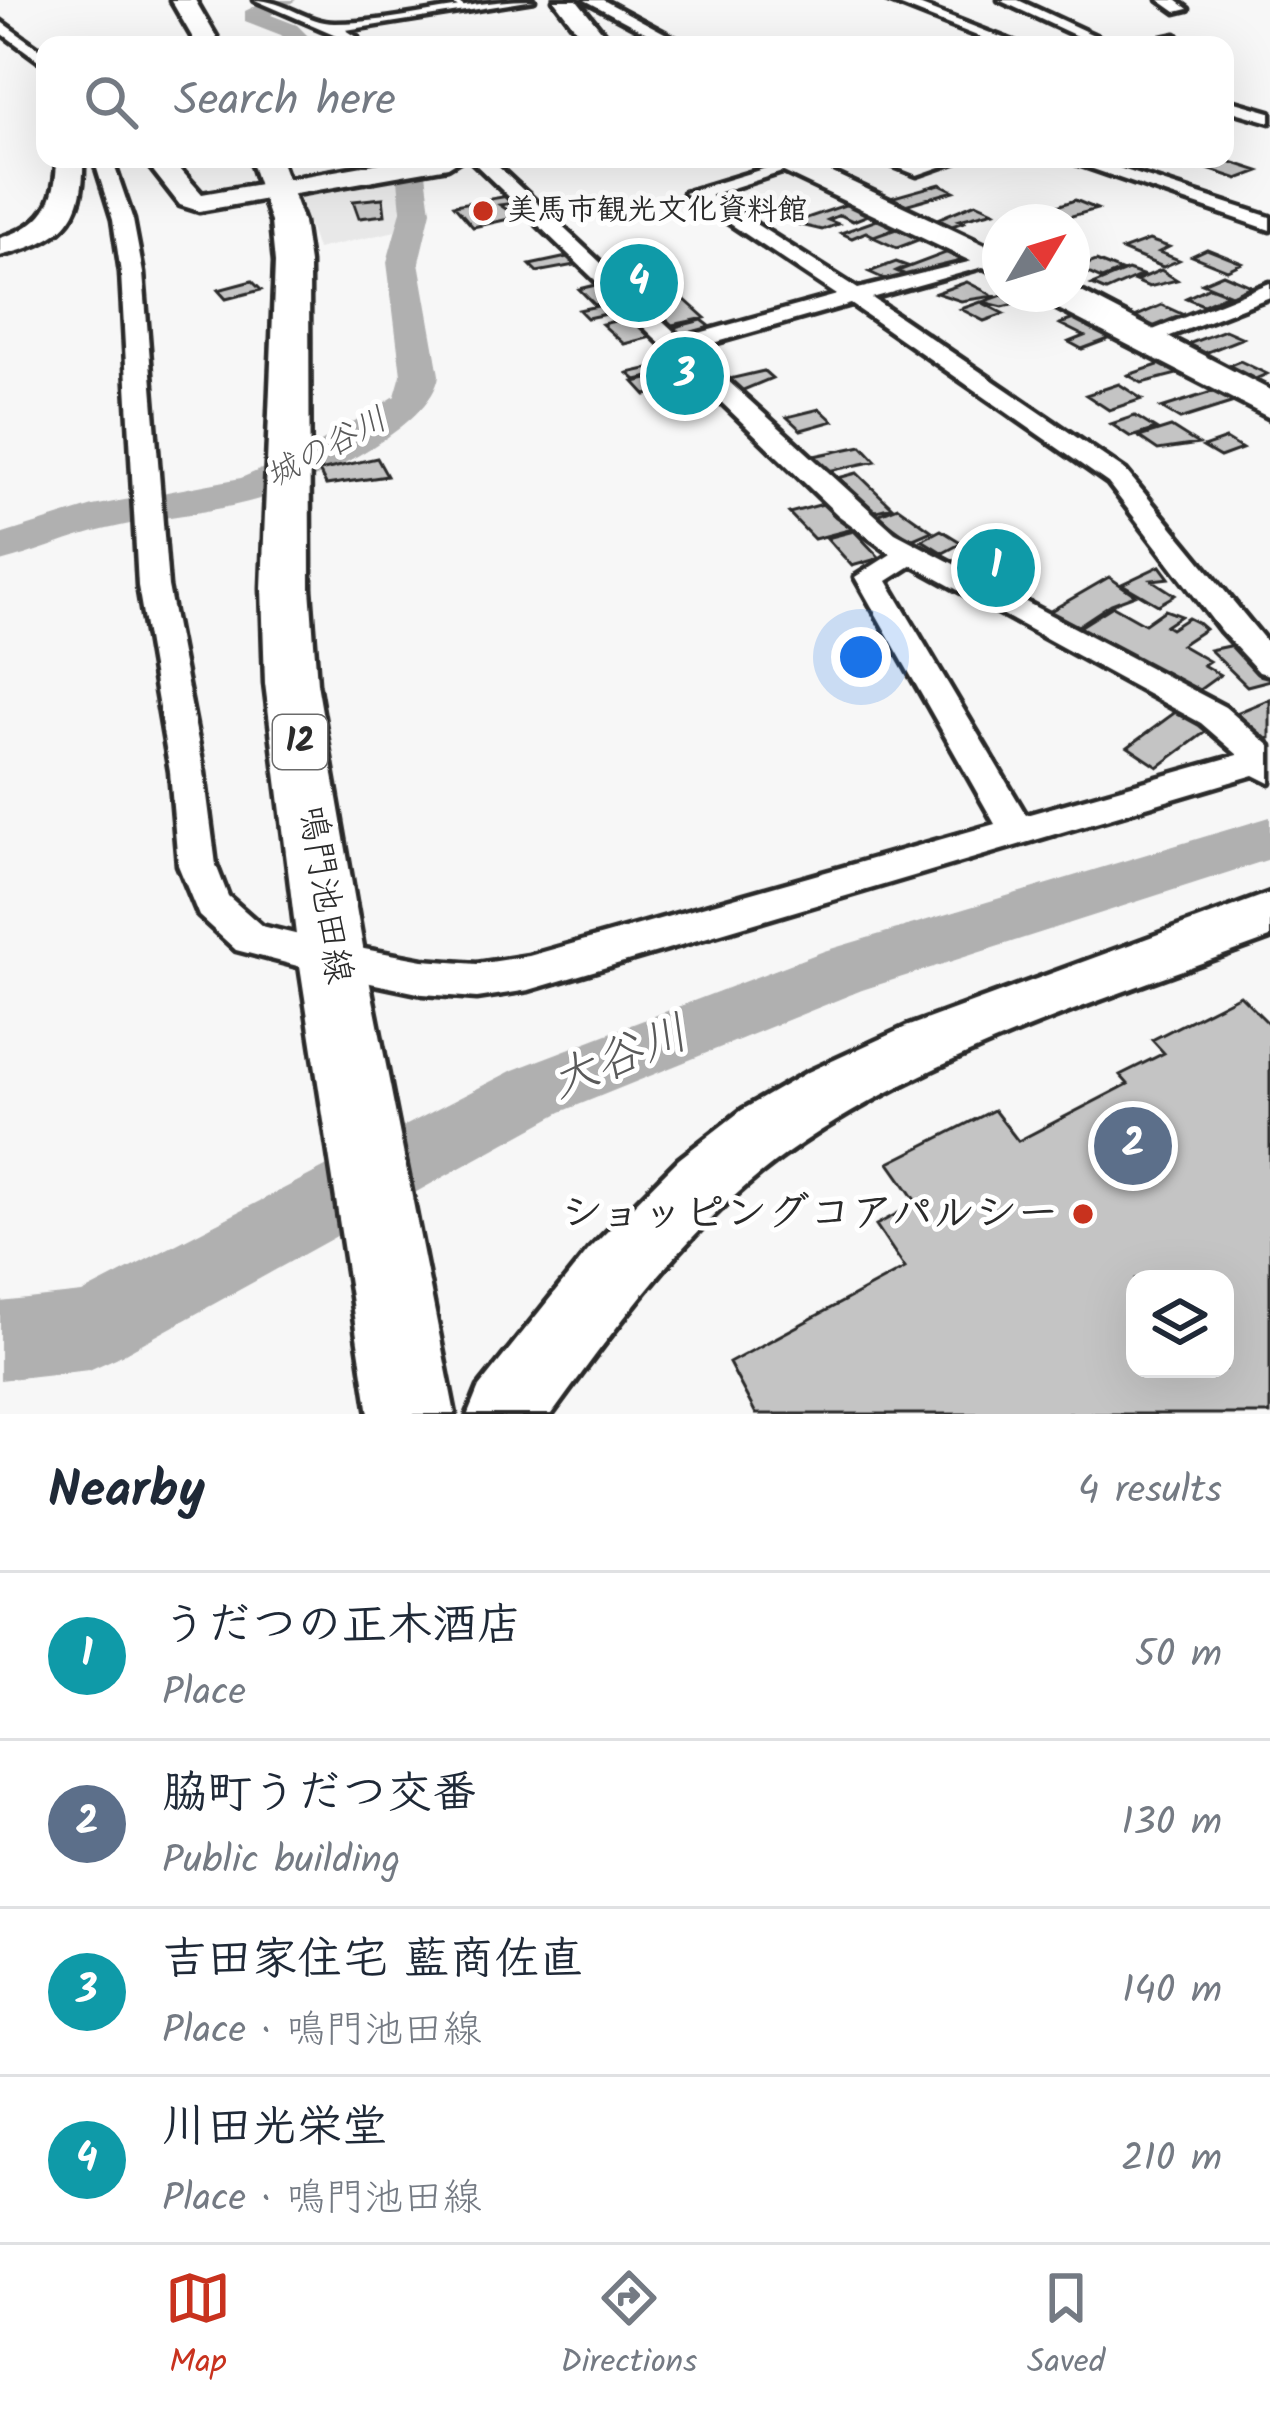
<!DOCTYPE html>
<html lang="en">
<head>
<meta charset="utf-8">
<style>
  body { margin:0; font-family:Kalam,"Klee One",sans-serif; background:#f6f6f7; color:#1f2937 }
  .controls { position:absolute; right:36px; bottom:36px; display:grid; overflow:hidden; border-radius:24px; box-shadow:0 12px 48px #0002 }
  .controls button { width:108px; height:108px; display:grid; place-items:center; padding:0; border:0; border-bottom:3px solid #e0e1e3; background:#fff; color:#1f2937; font:60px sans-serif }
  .compass { position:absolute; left:982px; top:204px; width:108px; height:108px; border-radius:50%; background:#fff; box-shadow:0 12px 48px #0002; rotate:52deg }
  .you { position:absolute; left:861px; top:657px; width:42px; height:42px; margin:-30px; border:9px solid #fff; border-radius:50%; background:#1a73e8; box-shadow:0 0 0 18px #1a73e833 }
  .badge { display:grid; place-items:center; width:78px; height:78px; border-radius:50%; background:#c8321e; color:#fff; font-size:39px; font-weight:700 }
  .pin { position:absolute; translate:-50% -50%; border:6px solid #fff; box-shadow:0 3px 12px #0006 }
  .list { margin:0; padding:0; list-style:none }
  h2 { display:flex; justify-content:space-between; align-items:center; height:156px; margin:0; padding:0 48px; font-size:51px }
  h2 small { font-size:39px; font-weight:400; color:#747a83 }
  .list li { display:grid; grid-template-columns:78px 1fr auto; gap:36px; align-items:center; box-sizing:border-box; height:168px; padding:0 48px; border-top:3px solid #e0e1e3 }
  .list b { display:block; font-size:45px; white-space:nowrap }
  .list p { margin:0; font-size:39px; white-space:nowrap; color:#747a83 }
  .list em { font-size:39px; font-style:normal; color:#747a83 }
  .icon { flex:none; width:66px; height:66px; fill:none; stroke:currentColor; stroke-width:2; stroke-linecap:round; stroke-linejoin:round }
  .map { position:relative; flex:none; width:1270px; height:1414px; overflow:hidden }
  .search { position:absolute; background:#fff; box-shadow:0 12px 48px #0002; left:36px; right:36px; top:36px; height:132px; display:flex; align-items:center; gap:30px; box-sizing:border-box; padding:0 42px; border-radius:24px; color:#747a83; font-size:45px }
  .sheet { height:828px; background:#fff }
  nav { display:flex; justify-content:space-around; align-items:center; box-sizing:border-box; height:168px; border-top:3px solid #e0e1e3; background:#fff; font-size:33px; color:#747a83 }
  nav a { display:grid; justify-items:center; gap:6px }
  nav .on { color:#c8321e }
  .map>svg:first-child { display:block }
  .built { fill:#e8e8e8 }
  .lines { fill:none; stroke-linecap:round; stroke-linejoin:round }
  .river { fill:#b0b0b0; fill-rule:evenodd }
  .building { fill:#c4c4c4; stroke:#2b2b2b; stroke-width:3; fill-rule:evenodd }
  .lane-casing { stroke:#2b2b2b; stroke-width:10 }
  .street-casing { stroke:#2b2b2b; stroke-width:9 }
  .secondary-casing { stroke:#2b2b2b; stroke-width:9 }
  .primary-casing { stroke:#2b2b2b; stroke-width:9 }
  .lane { fill:#fff; fill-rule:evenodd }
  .street { fill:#fff; fill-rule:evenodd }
  .secondary { fill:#fff; fill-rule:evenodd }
  .primary { fill:#fff; fill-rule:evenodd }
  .poi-dot { fill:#c8321e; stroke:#fff; stroke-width:4.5 }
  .labels { text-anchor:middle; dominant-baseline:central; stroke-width:10; stroke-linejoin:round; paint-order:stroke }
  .far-poi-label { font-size:30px; font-weight:bold; fill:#2b2b2b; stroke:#fff; text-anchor:start }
  .far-water-label { font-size:33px; font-style:italic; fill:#5a5a5a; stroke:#fff }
  .shield { fill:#fff; stroke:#6b6b6b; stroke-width:3 }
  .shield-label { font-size:33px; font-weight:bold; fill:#2b2b2b }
  .street-label { font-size:36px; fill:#2b2b2b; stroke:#fff }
  .near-poi-label { font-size:42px; font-weight:bold; fill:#2b2b2b; stroke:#fff; text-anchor:end }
  .near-water-label { font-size:48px; font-style:italic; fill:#5a5a5a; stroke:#fff }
</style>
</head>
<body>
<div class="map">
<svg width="1270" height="1414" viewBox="0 0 1270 1414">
  <rect width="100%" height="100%" fill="#f7f7f7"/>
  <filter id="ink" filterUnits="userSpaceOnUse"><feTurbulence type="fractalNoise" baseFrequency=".00833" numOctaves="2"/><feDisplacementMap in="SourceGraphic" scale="24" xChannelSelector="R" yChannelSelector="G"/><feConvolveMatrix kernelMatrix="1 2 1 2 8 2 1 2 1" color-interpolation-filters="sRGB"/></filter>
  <g filter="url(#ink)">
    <path class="built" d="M 394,167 L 401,194 L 400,230 L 317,249 L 296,188 Z"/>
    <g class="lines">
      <path class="river" d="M 268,0 L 296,0 L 271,15 L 297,25 L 317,45 L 292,45 L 281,35 L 245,21 L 245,11 Z
        M 396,159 L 424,159 L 431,211 L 419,262 L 439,375 C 433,427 310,484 263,498 C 212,513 158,517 107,529 C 71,537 36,553 0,562 L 0,535 L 93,506 L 241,478 L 316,445 L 395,396 L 401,375 L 387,262 L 401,211 Z
        M 1270,817 L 1270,859 L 862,990 L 561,1112 L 116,1358 L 89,1370 L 0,1380 L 0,1302 L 82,1293 L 513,1070 L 824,951 Z"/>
    </g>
    <path class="building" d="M 648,30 L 676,45 L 615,45 L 607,37 Z
      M 1228,161 L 1259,171 L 1238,179 L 1208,169 Z
      M 940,184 L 954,191 L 898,207 L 883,200 Z
      M 508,196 L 514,203 L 500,205 L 518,217 L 473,227 L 454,205 Z
      M 383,198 L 385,215 L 359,218 L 353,201 Z
      M 1075,200 L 1097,209 L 1054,221 L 1036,213 Z
      M 976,203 L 994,211 L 959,220 L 964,222 L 952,226 L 937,219 Z
      M 848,204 L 871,214 L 853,221 L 840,215 L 828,220 L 838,224 L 822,230 L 792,223 Z
      M 888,216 L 906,224 L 874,236 L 866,232 L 852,238 L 841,233 Z
      M 908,225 L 931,235 L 897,248 L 873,237 Z
      M 1149,240 L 1169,247 L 1159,252 L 1179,260 L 1163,267 L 1122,250 Z
      M 956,249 L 979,259 L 916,280 L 898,271 Z
      M 1207,249 L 1242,263 L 1227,270 L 1192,256 Z
      M 572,256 L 580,264 L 537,272 L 530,265 Z
      M 1096,261 L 1121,271 L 1102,279 L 1077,268 Z
      M 896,262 L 907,266 L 896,271 L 905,275 L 889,281 L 869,272 Z
      M 1128,270 L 1142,275 L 1106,291 L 1092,285 Z
      M 1161,270 L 1177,280 L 1149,287 L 1135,281 Z
      M 648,273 L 663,286 L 630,293 L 616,280 Z
      M 1223,274 L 1251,286 L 1231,295 L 1202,283 Z
      M 252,281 L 261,290 L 226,299 L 218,290 Z
      M 967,282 L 994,296 L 961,301 L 936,293 Z
      M 604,283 L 621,299 L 595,305 L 579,289 Z
      M 1210,287 L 1228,294 L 1203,305 L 1186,298 Z
      M 1005,294 L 1044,294 L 1047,296 L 1003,307 L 983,302 Z
      M 684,299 L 705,318 L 672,325 L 651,305 Z
      M 621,301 L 630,309 L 587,318 L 579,310 Z
      M 981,302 L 1004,314 L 984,321 L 961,309 Z
      M 1162,305 L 1186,316 L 1152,332 L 1128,320 Z
      M 641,315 L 663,334 L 624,344 L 602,324 Z
      M 1085,315 L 1122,334 L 1082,349 L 1069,342 L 1084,336 L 1060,324 Z
      M 702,320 L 715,330 L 683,338 L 671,328 Z
      M 1225,330 L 1243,338 L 1205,353 L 1188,344 Z
      M 690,359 L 698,366 L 636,380 L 628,373 Z
      M 1240,361 L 1267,374 L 1244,384 L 1217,370 Z
      M 1167,362 L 1185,372 L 1142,383 L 1128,375 Z
      M 699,368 L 719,389 L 688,396 L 680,387 L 646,395 L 634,382 Z
      M 764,371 L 772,378 L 741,391 L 729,379 Z
      M 1119,384 L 1142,399 L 1109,410 L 1086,395 Z
      M 720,390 L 731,400 L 693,409 L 682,398 Z
      M 1215,391 L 1234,402 L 1180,419 L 1161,408 Z
      M 820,409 L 833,421 L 801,430 L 787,417 Z
      M 1135,416 L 1156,429 L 1131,437 L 1111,424 Z
      M 1171,427 L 1198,444 L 1158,450 L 1139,437 Z
      M 1226,439 L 1242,449 L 1220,457 L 1203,447 Z
      M 862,446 L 876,461 L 828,471 L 814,456 Z
      M 377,458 L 387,476 L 326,485 L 319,471 Z
      M 857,473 L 892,507 L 869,513 L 834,479 Z
      M 827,503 L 853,529 L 814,539 L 789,513 Z
      M 898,507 L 932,531 L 911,540 L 877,515 Z
      M 941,530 L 962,543 L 943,553 L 922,540 Z
      M 854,531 L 880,558 L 852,566 L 827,538 Z
      M 1000,554 L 1019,565 L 992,582 L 973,571 Z
      M 1160,566 L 1169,578 L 1152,580 L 1175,595 L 1158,605 L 1122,584 Z
      M 1109,577 L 1135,595 L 1111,604 L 1075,628 L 1047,613 Z
      M 1113,606 L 1145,624 L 1165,610 L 1181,616 L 1166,626 L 1171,629 L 1188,618 L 1198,623 L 1205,629 L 1181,645 L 1209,661 L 1203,665 L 1220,675 L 1191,696 L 1078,628 Z
      M 1238,644 L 1270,675 L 1270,680 L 1247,686 L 1210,650 Z
      M 1270,699 L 1270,738 L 1260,742 L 1229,716 Z
      M 1181,708 L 1212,727 L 1158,767 L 1128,747 Z
      M 1240,995 L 1270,1025 L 1270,1414 L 756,1414 L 729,1363 L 905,1268 L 876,1225 L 917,1203 L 889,1163 L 994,1110 L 1018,1141 L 1128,1084 L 1120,1075 L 1164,1053 L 1152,1040 ZM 1135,1279 L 1225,1279 L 1225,1369 L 1135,1369 Z"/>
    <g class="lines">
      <g class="lane-casing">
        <path id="lane" d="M 448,0 L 455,0 L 467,9 L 461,10 Z"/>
      </g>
      <g class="street-casing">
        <path id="street" d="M 255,0 C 284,0 309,24 336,23 C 402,22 467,0 534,0 L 346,30 L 357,37 L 350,41 Z
          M 585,0 L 603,0 L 687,45 L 669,45 Z
          M 886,0 L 906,0 L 1021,45 L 1000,45 Z
          M 999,0 L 1018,0 L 1115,45 L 1096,45 Z
          M 1159,0 L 1176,0 L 1188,9 L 1176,12 Z
          M 0,21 L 45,53 L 45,65 L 0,32 Z
          M 1176,35 L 1181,42 L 1129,45 Z
          M 1225,99 L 1270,112 L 1270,122 L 1225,109 Z
          M 94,159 L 112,159 L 133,220 L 143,273 L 168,586 L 204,772 L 216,865 L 228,896 L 262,926 L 332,943 L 423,960 L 477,964 L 529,956 L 995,824 L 855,577 L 891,554 L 838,515 L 470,159 L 490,159 L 681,338 L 837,295 L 684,193 L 786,162 L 801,166 L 710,195 L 858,289 L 997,255 L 997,263 L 872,298 L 1126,471 L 1270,646 L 1270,675 L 1259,672 L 1221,631 L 1108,483 L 851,304 L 693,349 L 895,533 L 1225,707 L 1270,746 L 1270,783 L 1254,775 L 529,990 L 477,998 L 423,994 L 332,975 L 236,950 L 199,916 L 178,865 L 170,772 L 138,586 L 121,273 L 113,220 ZM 912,565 L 1201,723 L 1238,755 L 1026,815 L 887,581 Z
          M 877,159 L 918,163 L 963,159 L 917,175 Z
          M 1064,159 L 1091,159 L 1270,217 L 1270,230 Z
          M 1270,283 L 1270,297 L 1152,343 L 1144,345 L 1133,338 Z"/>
      </g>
      <g class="secondary-casing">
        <path id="secondary" d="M 57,159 L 83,159 C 85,224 59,241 0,256 L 0,238 C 44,225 56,203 57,159 Z
          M 144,159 L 171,159 L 202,194 L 403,159 L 461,159 L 448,167 L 199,211 L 180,205 Z
          M 1270,893 L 1270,938 C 1106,999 896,1064 760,1174 C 678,1241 614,1329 552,1414 L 468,1414 L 479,1387 L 588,1251 L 679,1159 L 742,1110 L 806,1073 L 906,1027 Z"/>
      </g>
      <g class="primary-casing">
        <path id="primary" d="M 171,0 L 195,0 L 221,45 L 197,45 Z
          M 554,0 L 577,0 L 613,45 L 588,45 Z
          M 250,159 L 280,159 L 303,222 L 309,263 L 310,588 L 317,683 L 365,959 L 455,1414 L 369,1414 L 299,959 L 265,683 L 262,588 L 275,263 L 271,222 Z
          M 764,159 L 803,159 L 1000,252 L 1000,275 L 769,165 Z
          M 1072,287 L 1270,390 L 1270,418 L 1045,302 L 1040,294 L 1072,294 Z"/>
      </g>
      <use href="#lane" class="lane"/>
      <use href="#street" class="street"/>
      <use href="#secondary" class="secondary"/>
      <use href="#primary" class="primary"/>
    </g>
  </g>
  <g class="poi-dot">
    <circle cx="483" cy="211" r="12"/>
    <circle cx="1083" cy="1214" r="12"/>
  </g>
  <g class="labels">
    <g class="far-poi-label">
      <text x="507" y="211">美馬市観光文化資料館</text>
    </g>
    <g class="far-water-label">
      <text transform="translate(327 449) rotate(-28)">城の谷川</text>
    </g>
    <rect class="shield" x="273" y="715" width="54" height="54" rx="9"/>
    <g class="shield-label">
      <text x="300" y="742">12</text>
    </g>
    <g class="street-label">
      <text transform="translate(324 895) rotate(81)">鳴門池田線</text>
    </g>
    <g class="near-poi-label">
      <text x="1059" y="1214">ショッピングコアパルシー</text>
    </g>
    <g class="near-water-label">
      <text transform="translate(620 1059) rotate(-22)">大谷川</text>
    </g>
  </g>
</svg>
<div class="controls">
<button><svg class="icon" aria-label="layers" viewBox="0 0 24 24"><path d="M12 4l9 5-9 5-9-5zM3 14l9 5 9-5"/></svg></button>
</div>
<svg class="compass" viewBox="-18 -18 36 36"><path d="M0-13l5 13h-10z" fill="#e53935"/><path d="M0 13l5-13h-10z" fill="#747a83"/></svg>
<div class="you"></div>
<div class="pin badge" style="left:996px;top:568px;background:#0f9aa8">1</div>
<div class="pin badge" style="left:1133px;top:1146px;background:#5c6f8a">2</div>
<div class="pin badge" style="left:685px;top:376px;background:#0f9aa8">3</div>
<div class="pin badge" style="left:639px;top:283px;background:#0f9aa8">4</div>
<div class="search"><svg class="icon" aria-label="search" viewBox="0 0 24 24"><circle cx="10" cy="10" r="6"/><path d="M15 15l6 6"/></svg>Search here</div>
</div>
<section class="sheet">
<h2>Nearby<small>4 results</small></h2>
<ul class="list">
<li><span class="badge" style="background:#0f9aa8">1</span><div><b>うだつの正木酒店</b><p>Place</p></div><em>50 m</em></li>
<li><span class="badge" style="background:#5c6f8a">2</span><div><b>脇町うだつ交番</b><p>Public building</p></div><em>130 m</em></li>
<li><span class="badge" style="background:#0f9aa8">3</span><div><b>吉田家住宅 藍商佐直</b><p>Place · 鳴門池田線</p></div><em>140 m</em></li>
<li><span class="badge" style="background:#0f9aa8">4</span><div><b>川田光栄堂</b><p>Place · 鳴門池田線</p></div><em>210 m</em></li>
</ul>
</section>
<nav>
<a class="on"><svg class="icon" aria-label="map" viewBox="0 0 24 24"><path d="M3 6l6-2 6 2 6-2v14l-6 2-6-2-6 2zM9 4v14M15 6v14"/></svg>Map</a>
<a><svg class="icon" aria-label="directions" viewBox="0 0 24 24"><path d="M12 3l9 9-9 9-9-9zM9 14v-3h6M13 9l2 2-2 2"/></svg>Directions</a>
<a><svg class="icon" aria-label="saved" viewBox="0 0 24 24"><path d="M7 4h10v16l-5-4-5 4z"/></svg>Saved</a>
</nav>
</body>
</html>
